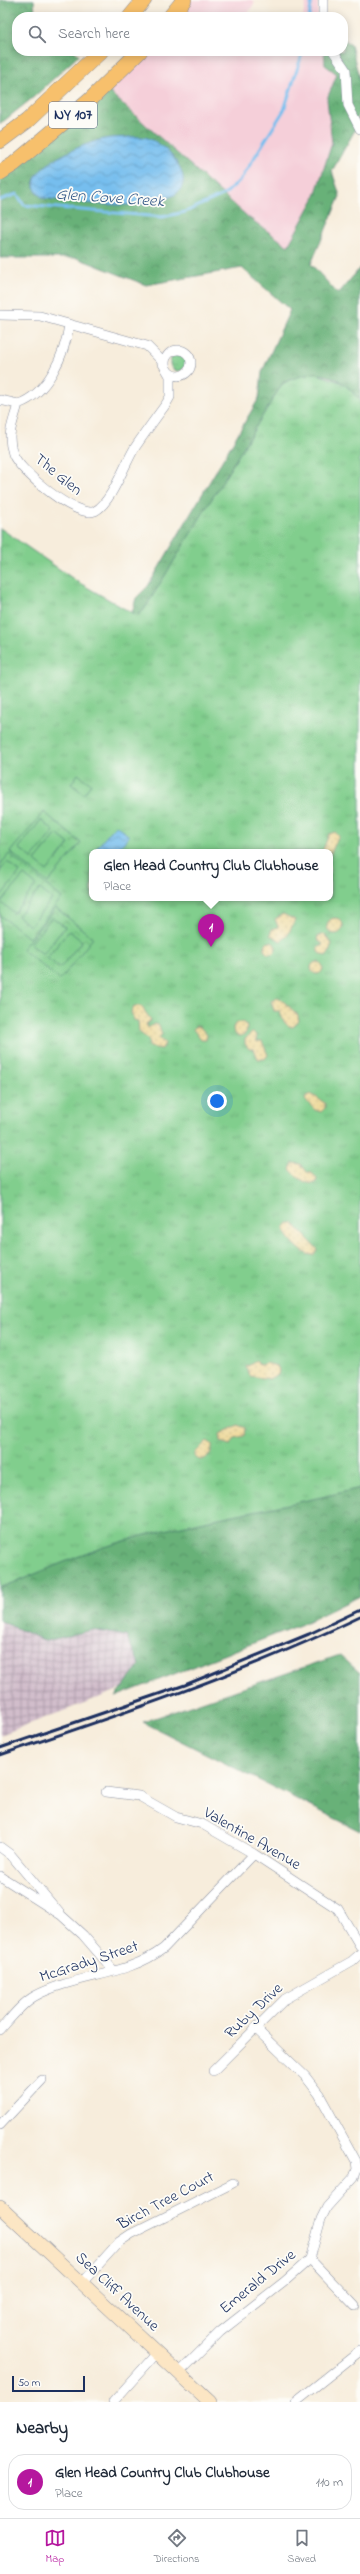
<!DOCTYPE html>
<html lang="en">
<head>
<meta charset="utf-8">
<style>
  body { margin:0; font-family:"Indie Flower",sans-serif; background:#f6f6f7; color:#1f2937 }
  .scale { position:absolute; left:12px; bottom:10px; width:73px; box-sizing:border-box; padding-left:4px; border:2px solid #1b2f5e; border-top:0; font-size:11px; line-height:14px; white-space:nowrap; color:#1b2f5e; -webkit-text-stroke:3px #fdfcf7; paint-order:stroke }
  .you { position:absolute; left:217px; top:1101px; width:14px; height:14px; margin:-10px; border:3px solid #fff; border-radius:50%; background:#1a73e8; box-shadow:0 0 0 6px #1a73e833 }
  .badge { display:grid; place-items:center; width:26px; height:26px; border-radius:50%; background:#b5179e; color:#fff; font-size:13px; font-weight:700 }
  .pin { position:absolute; translate:-50% -33px; filter:drop-shadow(0 1px 2px #0008) }
  .pin::after { content:''; position:absolute; top:21px; width:14px; height:12px; background:inherit; clip-path:polygon(0 0,100% 0,50% 100%) }
  .popup { position:absolute; left:89px; top:849px; width:244px; height:52px; box-sizing:border-box; display:grid; place-content:center; border-radius:8px; background:#fff; filter:drop-shadow(0 1px 3px #0005); font-size:13px; white-space:nowrap; color:#747a83 }
  .popup b { font-size:15px; color:#1f2937 }
  .popup::after { content:''; position:absolute; left:50%; top:100%; margin-left:-8px; border:8px solid transparent; border-top-color:#fff }
  .list { margin:0; padding:0; list-style:none }
  h2 { display:flex; justify-content:space-between; align-items:center; height:52px; margin:0; padding:0 16px; font-size:17px }
  h2 small { font-size:13px; font-weight:400; color:#747a83 }
  .list li { display:grid; grid-template-columns:26px 1fr auto; gap:12px; align-items:center; box-sizing:border-box; height:56px; margin:0 8px 8px; padding:0 8px; border:1px solid #e0e1e3; border-radius:16px }
  .list b { display:block; font-size:15px; white-space:nowrap }
  .list p { margin:0; font-size:13px; white-space:nowrap; color:#747a83 }
  .list em { font-size:13px; font-style:normal; color:#747a83 }
  .icon { flex:none; width:22px; height:22px; fill:none; stroke:currentColor; stroke-width:2; stroke-linecap:round; stroke-linejoin:round }
  .map { position:relative; flex:none; width:360px; height:2402px; overflow:hidden }
  .search { position:absolute; background:#fff; box-shadow:0 2px 10px #0003; left:12px; right:12px; top:12px; height:44px; display:flex; align-items:center; gap:10px; box-sizing:border-box; padding:0 14px; border-radius:16px; color:#747a83; font-size:15px }
  .sheet { height:116px; background:#fff }
  nav { display:flex; justify-content:space-around; align-items:center; box-sizing:border-box; height:56px; border-top:1px solid #e0e1e3; background:#fff; font-size:11px; color:#747a83 }
  nav a { display:grid; justify-items:center; gap:2px }
  nav .on { color:#b5179e }
  .map>svg:first-child { display:block }
  .built { fill:#f5cfd9 }
  .industrial { fill:url(#industrial-grid) }
  .grass { fill:url(#grass-tufts); stroke:#4e7e76; fill-rule:evenodd }
  .forest { fill:url(#forest-crowns); stroke:#42706b; fill-rule:evenodd }
  .sand { fill:url(#sand-dots); stroke:#84847e }
  .park { fill:url(#park-crowns); stroke:#4e7e76 }
  .pitch { fill:#81ce8d; stroke:#4e7e76 }
  .water { fill:url(#water-waves); stroke:#4876a6 }
  .lines { fill:none; stroke-linecap:round; stroke-linejoin:round }
  .stream { stroke:#76beee; stroke-width:3 }
  .street-casing { stroke:#898e9d; stroke-width:10 }
  .secondary-casing { stroke:#898e9d; stroke-width:14 }
  .primary-casing { stroke:#898e9d; stroke-width:16 }
  .street { stroke:#fff; stroke-width:9 }
  .secondary { stroke:#fce6c4; stroke-width:13 }
  .primary { stroke:#f7c06c; stroke-width:15 }
  .rail { stroke:#1b2f5e; stroke-width:3 }
  .labels { text-anchor:middle; dominant-baseline:central; stroke-width:3.5; stroke-linejoin:round; paint-order:stroke }
  .shield { fill:#fdfcf7; stroke:#5f6c8c; stroke-width:1 }
  .shield-label { font-size:15px; font-weight:bold; fill:#1b2f5e }
  .street-label { font-size:16px; fill:#1b2f5e; stroke:#fdfcf7 }
  .water-label { font-size:17px; font-style:italic; fill:#365a89; stroke:#fdfcf7 }
</style>
</head>
<body>
<div class="map">
<svg width="360" height="2402" viewBox="0 0 360 2402">
  <defs>
    <pattern id="industrial-grid" width="8" height="8" patternUnits="userSpaceOnUse"><rect width="8" height="8" fill="#d1bdcb"/><path d="M0 4h8M4 0v8" fill="none" stroke="#a99aa8"/></pattern>
    <pattern id="grass-tufts" width="24" height="20" patternUnits="userSpaceOnUse"><rect width="24" height="20" fill="#81ce8d"/><path d="M3 7l-1-3M5 7V3M7 7l1-3M15 17l-1-3M17 17v-4M19 17l1-3" fill="none" stroke="#6fb17c"/></pattern>
    <pattern id="forest-crowns" width="20" height="18" patternUnits="userSpaceOnUse"><rect width="20" height="18" fill="#68b178"/><path d="M2 6a3 3 0 1 1 6 0M12 15a3 3 0 1 1 6 0" fill="none" stroke="#559066"/></pattern>
    <pattern id="sand-dots" width="8" height="8" patternUnits="userSpaceOnUse"><rect width="8" height="8" fill="#eeda9e"/><path d="M2 2h.1M6 6h.1" fill="none" stroke="#ccbb8a" stroke-width="1.8" stroke-linecap="round"/></pattern>
    <pattern id="park-crowns" width="20" height="18" patternUnits="userSpaceOnUse"><rect width="20" height="18" fill="#81ce8d"/><path d="M2 6a3 3 0 1 1 6 0M12 15a3 3 0 1 1 6 0" fill="none" stroke="#6fb17c"/></pattern>
    <pattern id="water-waves" width="16" height="10" patternUnits="userSpaceOnUse"><rect width="16" height="10" fill="#76beee"/><path d="M0 5q4-4 8 0t8 0" fill="none" stroke="#609bc4"/></pattern>
  </defs>
  <rect width="100%" height="100%" fill="#fdfcf7"/>
  <filter id="ink" filterUnits="userSpaceOnUse"><feTurbulence type="fractalNoise" baseFrequency=".025" numOctaves="2"/><feDisplacementMap in="SourceGraphic" scale="8" xChannelSelector="R" yChannelSelector="G"/><feConvolveMatrix kernelMatrix="1 2 1 2 8 2 1 2 1" color-interpolation-filters="sRGB"/></filter>
  <filter id="wash" filterUnits="userSpaceOnUse"><feTurbulence type="fractalNoise" baseFrequency=".012" numOctaves="4" result="noise"/><feDisplacementMap in="SourceGraphic" scale="16" xChannelSelector="R" yChannelSelector="G"/><feGaussianBlur stdDeviation="0.9" result="paint"/><feColorMatrix in="noise" values="0 0 0 0 0 0 0 0 0 0 0 0 0 0 0 0 0 1.4 0 .05"/><feComposite in="paint" operator="in"/></filter>
  <g filter="url(#wash)">
    <rect width="100%" height="100%" fill="#f7eddc"/>
    <path class="built" d="M 185,0 L 252,0 L 255,2 L 246,17 L 170,17 Z
      M 306,0 L 318,1 L 318,17 L 303,17 Z
      M 141,51 L 289,51 L 294,54 L 295,51 L 324,51 L 325,65 L 337,74 L 327,99 L 332,143 L 314,199 L 288,246 L 248,217 L 106,89 Z"/>
    <path class="industrial" d="M 130,1588 L 179,1667 L 0,1735 L 0,1618 Z"/>
    <path class="grass" d="M170 363a8 8 0 1 1 16 0a8 8 0 1 1-16 0Z
      M 315,373 L 343,383 L 360,399 L 360,1509 L 0,1596 L 0,528 L 78,582 L 132,613 L 139,614 L 282,384 L 297,376 ZM 92,852 L 330,852 L 330,898 L 92,898 Z"/>
    <path class="forest" d="M 0,0 L 34,0 L 35,14 L 38,17 L 17,17 L 17,51 L 75,51 L 79,55 L 35,96 L 0,124 Z
      M 343,38 L 351,45 L 360,82 L 360,107 L 355,130 L 332,171 L 340,196 L 311,264 L 338,294 L 360,268 L 360,399 C 354,395 350,388 344,384 C 324,369 302,373 282,384 L 144,610 L 139,614 L 132,613 L 136,598 L 148,586 L 259,398 L 262,372 L 290,310 L 242,268 L 146,285 L 77,258 L 0,258 L 0,173 L 106,89 L 248,217 L 288,246 L 314,199 L 332,143 L 327,99 L 337,74 L 325,65 L 324,51 L 343,51 ZM 49,164 L 164,199 C 123,206 85,203 43,198 L 33,184 L 36,176 Z
      M 360,1488 L 360,1596 L 300,1625 L 115,1697 L 140,1665 L 126,1636 L 92,1630 L 46,1641 L 0,1621 L 0,1588 C 37,1574 73,1557 111,1545 C 192,1519 278,1509 360,1488 Z
      M 340,1655 L 360,1673 L 360,1831 L 143,1722 Z"/>
    <path class="sand" d="M 335,832 L 339,836 L 330,855 L 330,852 L 322,852 L 329,834 Z
      M 283,914 L 295,920 L 288,935 L 281,941 L 270,935 L 272,929 L 278,927 L 275,919 Z
      M327 926a8 8 0 1 1 16 0a8 8 0 1 1-16 0Z
      M 324,934 L 332,944 L 329,953 L 325,956 L 319,953 L 317,949 L 323,944 L 317,940 L 318,936 Z
      M264 948a6 6 0 1 1 12 0a6 6 0 1 1-12 0Z
      M311 968a6 6 0 1 1 12 0a6 6 0 1 1-12 0Z
      M 277,998 L 281,999 L 298,1015 L 299,1021 L 293,1027 C 284,1027 282,1017 280,1011 L 274,1011 L 271,1001 Z
      M 134,1006 L 141,1006 L 151,1020 L 146,1024 L 148,1028 L 154,1024 L 159,1025 L 162,1034 L 159,1038 L 165,1043 L 162,1049 L 149,1047 L 148,1039 L 139,1032 L 138,1021 L 134,1020 L 131,1012 Z
      M233 1029a7 7 0 1 1 14 0a7 7 0 1 1-14 0Z
      M 196,1026 L 200,1027 L 207,1035 L 206,1040 L 201,1040 L 193,1029 Z
      M 253,1032 L 257,1036 L 256,1041 L 262,1041 L 268,1055 L 265,1059 L 258,1059 L 254,1049 L 249,1049 L 245,1044 L 245,1039 Z
      M 311,1094 L 325,1103 L 325,1108 L 321,1112 L 315,1110 L 305,1100 L 306,1096 Z
      M 293,1163 L 301,1164 L 307,1172 L 312,1173 L 317,1179 L 316,1183 C 306,1186 296,1176 290,1169 Z
      M 288,1223 L 293,1223 C 297,1228 316,1247 318,1250 L 314,1255 C 304,1257 286,1237 284,1228 Z
      M 256,1361 L 260,1365 L 266,1363 L 277,1366 L 279,1370 L 278,1374 L 269,1379 L 250,1376 L 246,1367 Z
      M 238,1425 L 245,1428 L 244,1436 L 235,1438 L 231,1445 L 221,1442 L 220,1434 Z
      M 207,1441 L 212,1444 C 213,1453 207,1460 199,1460 L 195,1457 L 195,1453 Z"/>
    <path class="park" d="M 78,774 L 91,784 L 84,794 L 71,784 Z
      M 44,812 L 81,843 L 48,883 L 10,852 Z
      M 9,854 L 62,898 L 29,938 L 0,915 L 0,865 Z
      M 56,908 L 93,938 L 60,980 L 22,949 Z"/>
    <path class="pitch" d="M 41,820 L 54,831 L 32,858 L 19,848 Z
      M 57,834 L 69,844 L 47,871 L 35,861 Z
      M 7,862 L 20,872 L 0,897 L 0,871 Z
      M 24,875 L 36,885 L 14,913 L 1,902 Z
      M 40,889 L 52,899 L 30,926 L 18,916 Z
      M 52,917 L 65,927 L 43,954 L 30,944 Z
      M 69,931 L 82,941 L 60,968 L 47,958 Z"/>
    <path class="water" d="M 129,137 C 135,137 144,136 150,139 C 167,146 199,180 174,195 C 144,213 77,202 43,198 C 9,173 84,143 104,139 C 112,137 121,138 129,137 Z
      M 116,825 L 129,836 L 116,852 L 96,852 L 95,850 Z"/>
    <g class="lines">
      <path class="stream" d="M 309,17 L 312,0
        M 0,200 L 17,194 L 24,205 L 162,217 L 185,212 L 225,194 L 241,179 L 284,110 L 303,51"/>
    </g>
  </g>
  <g filter="url(#ink)">
    <g class="lines">
      <g class="street-casing">
        <path id="street" d="M 323,17 L 323,0
          M 333,51 L 346,70 L 348,105 L 360,129
          M 0,315 L 40,316 L 147,346 L 160,359 L 170,376 L 170,397 L 166,404 C 155,419 144,434 134,449 C 125,464 111,503 95,511 C 77,519 19,471 13,454 C 6,434 13,424 18,404
          M165 363a13 13 0 1 1 26 0a13 13 0 1 1-26 0Z
          M 0,400 L 18,404
          M 18,404 C 48,394 65,354 69,325
          M 106,1792 L 139,1796 L 176,1817 L 202,1824 L 254,1854 L 338,1909 L 360,1946
          M 0,1847 L 11,1855 L 61,1915 L 0,1876
          M 61,1915 L 83,1935 L 114,1971
          M 0,2030 C 10,2019 22,2003 35,1996 C 76,1974 127,1977 164,1948 L 254,1854
          M 213,2071 L 285,1999 L 352,1961 L 360,1954
          M 0,2125 L 42,2080
          M 310,2259 L 355,2306
          M 82,2283 L 119,2242 L 131,2234 L 233,2183
          M 178,2374 L 220,2332 L 284,2282 L 310,2259 L 321,2219 L 327,2207 L 354,2177 L 357,2169 L 356,2161 L 319,2094 L 305,2076 L 255,2028
          M 113,2402 L 157,2353
          M 296,2402 L 360,2351"/>
      </g>
      <g class="secondary-casing">
        <path id="secondary" d="M 0,2207 L 210,2402"/>
      </g>
      <g class="primary-casing">
        <path id="primary" d="M 130,17 L 144,0
          M 170,17 L 184,0
          M 0,141 L 27,121 L 101,51
          M 0,173 L 14,164 L 89,101 L 140,51"/>
      </g>
      <use href="#street" class="street"/>
      <use href="#secondary" class="secondary"/>
      <use href="#primary" class="primary"/>
      <path class="rail" d="M 0,1748 L 185,1685 L 309,1634 L 360,1610
        M 0,1755 C 122,1714 244,1673 360,1617"/>
    </g>
  </g>
  <g class="labels">
    <rect class="shield" x="49" y="102" width="48" height="26" rx="3"/>
    <g class="shield-label">
      <text x="73" y="115">NY 107</text>
    </g>
    <g class="street-label">
      <text transform="translate(58 475) rotate(39)">The Glen</text>
      <text transform="translate(252 1839) rotate(30)">Valentine Avenue</text>
      <text transform="translate(89 1962) rotate(-18)">McGrady Street</text>
      <text transform="translate(254 2011) rotate(-43)">Ruby Drive</text>
      <text transform="translate(166 2201) rotate(-28)">Birch Tree Court</text>
      <text transform="translate(258 2282) rotate(-39)">Emerald Drive</text>
      <text transform="translate(117 2292) rotate(43)">Sea Cliff Avenue</text>
    </g>
    <g class="water-label">
      <text transform="translate(110 198) rotate(4)">Glen Cove Creek</text>
    </g>
  </g>
</svg>
<div class="scale">50 m</div>
<div class="you"></div>
<div class="pin badge" style="left:211px;top:947px">1</div>
<div class="popup"><b>Glen Head Country Club Clubhouse</b>Place</div>
<div class="search"><svg class="icon" aria-label="search" viewBox="0 0 24 24"><circle cx="10" cy="10" r="6"/><path d="M15 15l6 6"/></svg>Search here</div>
</div>
<section class="sheet">
<h2>Nearby<small></small></h2>
<ul class="list">
<li><span class="badge">1</span><div><b>Glen Head Country Club Clubhouse</b><p>Place</p></div><em>110 m</em></li>
</ul>
</section>
<nav>
<a class="on"><svg class="icon" aria-label="map" viewBox="0 0 24 24"><path d="M3 6l6-2 6 2 6-2v14l-6 2-6-2-6 2zM9 4v14M15 6v14"/></svg>Map</a>
<a><svg class="icon" aria-label="directions" viewBox="0 0 24 24"><path d="M12 3l9 9-9 9-9-9zM9 14v-3h6M13 9l2 2-2 2"/></svg>Directions</a>
<a><svg class="icon" aria-label="saved" viewBox="0 0 24 24"><path d="M7 4h10v16l-5-4-5 4z"/></svg>Saved</a>
</nav>
</body>
</html>
